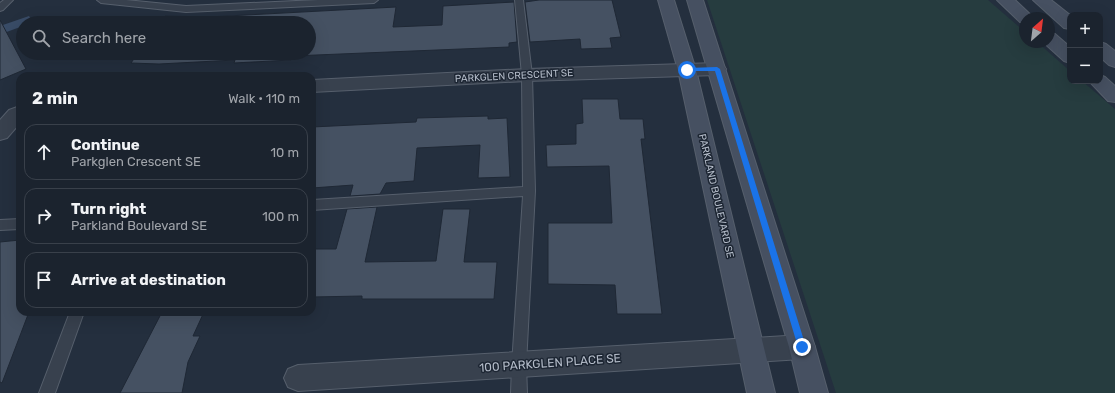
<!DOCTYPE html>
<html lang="en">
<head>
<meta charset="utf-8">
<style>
  body { margin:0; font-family:Rubik,sans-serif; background:#242b36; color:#f1f3f6 }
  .controls { position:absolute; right:12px; top:12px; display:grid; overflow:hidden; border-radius:8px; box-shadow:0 4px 16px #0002 }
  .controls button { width:36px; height:36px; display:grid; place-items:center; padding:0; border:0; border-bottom:1px solid #39404a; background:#1b232e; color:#f1f3f6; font:20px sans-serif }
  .compass { position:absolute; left:1019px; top:12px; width:36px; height:36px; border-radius:50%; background:#1b232e; box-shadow:0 4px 16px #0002; rotate:28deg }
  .stop { position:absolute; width:12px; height:12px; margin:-9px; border:3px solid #1a73e8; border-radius:50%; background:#fff }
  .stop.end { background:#1a73e8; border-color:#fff; box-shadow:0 1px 4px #0008 }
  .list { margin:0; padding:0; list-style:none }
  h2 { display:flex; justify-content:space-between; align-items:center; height:52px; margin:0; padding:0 16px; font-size:17px }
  h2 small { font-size:13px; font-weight:400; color:#a0a4aa }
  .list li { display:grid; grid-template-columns:26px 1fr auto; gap:12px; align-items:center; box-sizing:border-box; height:56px; margin:0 8px 8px; padding:0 8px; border:1px solid #39404a; border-radius:12px }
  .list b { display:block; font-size:15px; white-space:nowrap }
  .list p { margin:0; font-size:13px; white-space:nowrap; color:#a0a4aa }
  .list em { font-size:13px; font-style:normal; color:#a0a4aa }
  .icon { flex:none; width:22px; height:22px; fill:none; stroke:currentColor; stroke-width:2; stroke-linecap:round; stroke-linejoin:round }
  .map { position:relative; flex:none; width:1115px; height:393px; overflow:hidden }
  .search { position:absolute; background:#1b232e; box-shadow:0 4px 16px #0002; left:16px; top:16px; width:300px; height:44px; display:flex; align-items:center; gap:10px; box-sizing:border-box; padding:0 14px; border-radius:22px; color:#a0a4aa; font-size:15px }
  .panel { position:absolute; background:#1b232e; box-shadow:0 4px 16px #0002; left:16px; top:72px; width:300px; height:244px; border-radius:12px }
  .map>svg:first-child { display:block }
  .green { fill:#263c3f }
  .water { fill:#394c67 }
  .building { fill:#455162; stroke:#1f2835 }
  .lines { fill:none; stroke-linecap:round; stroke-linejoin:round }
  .lane-casing { stroke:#565f6c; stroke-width:2 }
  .street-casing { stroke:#565f6c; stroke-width:2 }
  .secondary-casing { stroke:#565f6c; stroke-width:2 }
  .lane { fill:#38414e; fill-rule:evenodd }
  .street { fill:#38414e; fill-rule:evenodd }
  .secondary { fill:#465061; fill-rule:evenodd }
  .route { fill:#1a73e8 }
  .labels { text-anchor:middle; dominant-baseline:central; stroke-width:3; stroke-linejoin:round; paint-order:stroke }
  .street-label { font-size:10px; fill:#b4bcc9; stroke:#1d2633 }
  .near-street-label { font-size:12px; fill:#b4bcc9; stroke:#1d2633 }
</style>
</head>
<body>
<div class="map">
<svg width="1115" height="393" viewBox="0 0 1115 393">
  <rect width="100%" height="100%" fill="#242f3e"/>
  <path class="green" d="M 707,0 L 988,0 L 1025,32 L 1025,42 L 1037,42 L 1070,71 L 1070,81 L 1082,81 L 1115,109 L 1115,393 L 836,393 Z"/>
  <path class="water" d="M 29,16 L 33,22 L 23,23 L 23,26 L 1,34 L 0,26 Z"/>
  <path class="building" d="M 539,0 L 612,0 L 621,37 L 610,38 L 612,48 L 581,49 L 580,39 L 530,42 L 525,2 Z
    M 514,2 L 517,42 L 509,43 L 509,47 L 292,56 L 291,60 L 234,63 L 235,60 L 159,64 L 131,63 L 138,53 L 309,53 L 309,23 L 160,23 L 165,16 L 209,17 L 396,7 L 393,27 L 442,25 L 443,6 Z
    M 0,20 L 26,69 L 0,80 Z
    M 582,99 L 618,99 L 620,119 L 643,119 L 645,139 L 641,139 L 662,314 L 617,314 L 615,285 L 548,284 L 548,223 L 612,223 L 609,166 L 547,167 L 546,145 L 576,144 L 576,124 L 583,123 Z
    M 488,116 L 488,119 L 507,118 L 510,177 L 478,178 L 480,145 L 417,148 L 414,181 L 386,183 L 380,194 L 350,196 L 353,185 L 312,188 L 312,127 L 416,122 L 417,118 Z
    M 377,207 L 365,262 L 436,261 L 443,209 L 470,209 L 464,262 L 497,262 L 494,299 L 362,299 L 362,296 L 312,297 L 312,249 L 336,249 L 347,209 Z
    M 20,240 L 20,312 L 29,312 L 2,383 L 0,382 L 0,242 Z
    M 162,312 L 204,312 L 193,336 L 200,336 L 188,362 L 182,393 L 120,393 Z"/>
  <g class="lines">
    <g class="lane-casing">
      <path id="lane" d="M 4,0 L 13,0 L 3,10 L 0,11 L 0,3 Z
        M 97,0 L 126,0 L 186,6 L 318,0 L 378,0 L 374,3 L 186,12 L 101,3 Z
        M 515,0 L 523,0 L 532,75 L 535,191 L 526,365 L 527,393 L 511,393 L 512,365 L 523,196 L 312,210 L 312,200 L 523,187 L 522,75 Z
        M 20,219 L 20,229 L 0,230 L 0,220 Z
        M 70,312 L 84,312 L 55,393 L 39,393 Z"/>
    </g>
    <g class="street-casing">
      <path id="street" d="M 717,63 L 723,65 L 726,69 L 723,73 L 717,75 L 527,81 L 312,92 L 312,80 L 527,69 Z
        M 20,106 L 20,123 L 7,138 L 0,140 L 0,120 L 9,110 Z
        M 802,335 L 811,338 L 815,347 L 811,356 L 802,359 L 298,391 L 288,387 L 284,378 L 288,369 L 298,365 Z"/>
    </g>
    <g class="secondary-casing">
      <path id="secondary" d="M 658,0 L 674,0 L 696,70 L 775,393 L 747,393 L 678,70 Z
        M 687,0 L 703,0 L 815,347 L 828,393 L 800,393 L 789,347 Z
        M 997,0 L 1015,0 L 1034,18 L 1025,18 L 1025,23 L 1020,22 Z
        M 1033,0 L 1051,0 L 1070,15 L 1070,29 L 1064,28 Z
        M 1049,33 L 1055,34 L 1070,47 L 1070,63 L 1064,61 L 1043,42 L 1049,42 Z
        M 1100,42 L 1106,44 L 1115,51 L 1115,67 L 1109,65 L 1100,57 Z
        M 1100,75 L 1105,77 L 1115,86 L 1115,102 L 1108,101 L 1089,81 L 1100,81 Z"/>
    </g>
    <use href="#lane" class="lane"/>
    <use href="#street" class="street"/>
    <use href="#secondary" class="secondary"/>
  </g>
  <path class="route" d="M 717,67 L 720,69 L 806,347 L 802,351 L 798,347 L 715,71 L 687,71 L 684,70 L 687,68 Z"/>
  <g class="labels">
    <g class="street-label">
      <text transform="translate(514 76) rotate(-3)">PARKGLEN CRESCENT SE</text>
      <text transform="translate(716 196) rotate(77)">PARKLAND BOULEVARD SE</text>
    </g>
    <g class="near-street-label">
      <text transform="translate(550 363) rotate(-4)">100 PARKGLEN PLACE SE</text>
    </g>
  </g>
</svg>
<div class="controls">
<button>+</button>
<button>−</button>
</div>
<svg class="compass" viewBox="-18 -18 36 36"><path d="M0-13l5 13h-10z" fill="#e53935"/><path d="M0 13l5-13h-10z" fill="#a0a4aa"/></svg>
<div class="stop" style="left:687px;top:70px"></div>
<div class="stop end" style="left:802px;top:347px"></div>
<div class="search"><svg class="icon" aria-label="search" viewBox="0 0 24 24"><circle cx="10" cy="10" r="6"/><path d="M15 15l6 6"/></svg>Search here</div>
<section class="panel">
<h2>2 min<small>Walk · 110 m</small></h2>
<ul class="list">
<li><svg class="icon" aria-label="ahead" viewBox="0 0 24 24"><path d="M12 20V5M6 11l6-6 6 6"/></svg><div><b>Continue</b><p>Parkglen Crescent SE</p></div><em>10 m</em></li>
<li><svg class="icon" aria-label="right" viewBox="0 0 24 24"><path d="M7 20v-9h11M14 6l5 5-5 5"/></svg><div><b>Turn right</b><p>Parkland Boulevard SE</p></div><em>100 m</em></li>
<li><svg class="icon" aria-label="arrive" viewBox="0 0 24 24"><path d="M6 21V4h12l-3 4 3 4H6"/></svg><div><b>Arrive at destination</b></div></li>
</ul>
</section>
</div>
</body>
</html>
